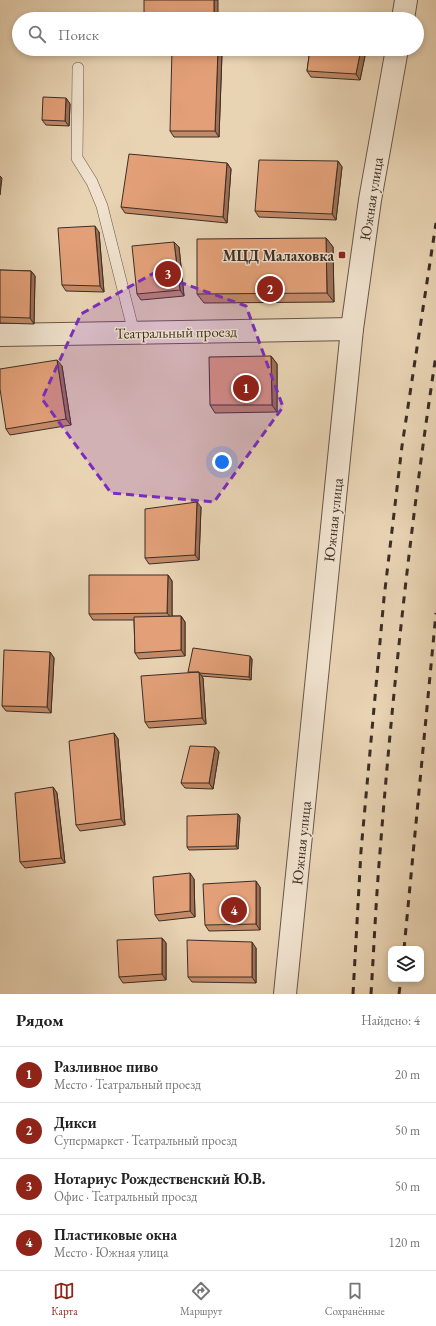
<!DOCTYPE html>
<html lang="ru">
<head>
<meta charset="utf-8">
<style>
  body { margin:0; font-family:"EB Garamond",serif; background:#f6f6f6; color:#222 }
  .controls { position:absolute; right:12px; bottom:12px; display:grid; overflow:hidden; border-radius:8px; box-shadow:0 2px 6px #0003 }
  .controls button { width:36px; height:36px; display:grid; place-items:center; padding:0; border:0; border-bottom:1px solid #e0e0e0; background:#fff; color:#222; font:20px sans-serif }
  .you { position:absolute; left:222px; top:462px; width:14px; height:14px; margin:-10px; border:3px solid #fff; border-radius:50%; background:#1a73e8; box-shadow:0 0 0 6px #1a73e833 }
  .badge { display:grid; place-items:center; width:26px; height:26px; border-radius:50%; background:#8f2418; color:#fff; font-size:13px; font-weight:700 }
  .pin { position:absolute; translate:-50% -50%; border:2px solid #fff; box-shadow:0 1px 4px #0006 }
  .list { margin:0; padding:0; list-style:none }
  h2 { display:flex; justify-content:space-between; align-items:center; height:52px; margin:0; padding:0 16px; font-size:17px }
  h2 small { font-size:13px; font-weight:400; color:#767676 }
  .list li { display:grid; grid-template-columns:26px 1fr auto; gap:12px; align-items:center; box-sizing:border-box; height:56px; padding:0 16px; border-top:1px solid #e0e0e0 }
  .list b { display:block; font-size:15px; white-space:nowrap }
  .list p { margin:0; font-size:13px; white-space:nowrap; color:#767676 }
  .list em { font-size:13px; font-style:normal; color:#767676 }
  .icon { flex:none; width:22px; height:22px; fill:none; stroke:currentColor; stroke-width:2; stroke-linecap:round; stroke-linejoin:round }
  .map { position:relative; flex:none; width:436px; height:994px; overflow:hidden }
  .search { position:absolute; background:#fff; box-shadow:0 2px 6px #0003; left:12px; right:12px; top:12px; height:44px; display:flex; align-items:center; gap:10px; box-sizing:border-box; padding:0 14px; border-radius:22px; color:#767676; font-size:15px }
  .sheet { height:276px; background:#fff }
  nav { display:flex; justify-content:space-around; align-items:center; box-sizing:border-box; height:56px; border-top:1px solid #e0e0e0; background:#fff; font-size:11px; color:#767676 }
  nav a { display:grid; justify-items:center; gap:2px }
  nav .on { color:#8f2418 }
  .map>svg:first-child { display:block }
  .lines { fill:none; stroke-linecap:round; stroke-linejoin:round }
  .service-casing { stroke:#675649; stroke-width:12 }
  .minor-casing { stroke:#675649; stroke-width:24 }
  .tertiary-casing { stroke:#675649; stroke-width:24 }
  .service { stroke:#f0e2ce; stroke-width:11 }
  .minor { stroke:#f0e2ce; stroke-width:22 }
  .tertiary { stroke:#f0e2ce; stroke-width:22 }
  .rail { stroke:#3c2d26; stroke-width:3; stroke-dasharray:7 7; stroke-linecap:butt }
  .wall { fill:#c38a67; stroke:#3c2d26 }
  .shaded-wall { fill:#9f7054; stroke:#3c2d26 }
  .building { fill:#e3a078; stroke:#3c2d26 }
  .marked { fill:#7b2cbf; fill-opacity:0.2; stroke:#7b2cbf; stroke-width:3; stroke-dasharray:8 5; stroke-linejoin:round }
  .poi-dot { fill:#8f2418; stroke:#f0e2ce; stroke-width:1.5 }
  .labels { text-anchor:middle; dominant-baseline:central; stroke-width:3; stroke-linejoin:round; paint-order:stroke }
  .street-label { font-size:15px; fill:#3c2d26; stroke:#f0e2ce }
  .poi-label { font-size:15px; font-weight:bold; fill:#3c2d26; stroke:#f0e2ce; text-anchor:end }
</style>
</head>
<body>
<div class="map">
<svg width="436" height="994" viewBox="0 0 436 994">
  <rect width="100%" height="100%" fill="#e8d3b3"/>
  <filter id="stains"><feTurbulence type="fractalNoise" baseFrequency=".005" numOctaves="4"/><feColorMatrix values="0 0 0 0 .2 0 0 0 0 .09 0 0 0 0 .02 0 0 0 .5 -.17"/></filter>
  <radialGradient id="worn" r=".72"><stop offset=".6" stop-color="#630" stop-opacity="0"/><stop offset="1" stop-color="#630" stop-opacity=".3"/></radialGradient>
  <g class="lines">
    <g class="service-casing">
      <path id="service" d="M 78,68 L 77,158 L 92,182 L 102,206 L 134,333"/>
    </g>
    <g class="minor-casing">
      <path id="minor" d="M 0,335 L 352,329"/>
    </g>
    <g class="tertiary-casing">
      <path id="tertiary" d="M 403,19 L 406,0
        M 285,994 L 352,329 L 370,200 L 397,49"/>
    </g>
    <use href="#service" class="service"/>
    <use href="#minor" class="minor"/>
    <use href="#tertiary" class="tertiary"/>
    <path class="rail" d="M 404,949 L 436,613
      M 353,994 L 361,851 L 384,598 L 402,446 L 436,223
      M 371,994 C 374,947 376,899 380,852 C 393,686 411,520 436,355
      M 399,994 L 401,979"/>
  </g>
  <path class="wall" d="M 310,49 L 365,49 L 366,51 L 360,80 L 311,77 L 307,71 Z
    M 222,53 L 219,137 L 174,137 L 170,131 Z
    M 66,98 L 70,104 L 69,126 L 46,125 L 42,120 Z
    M 338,161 L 342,167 L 336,220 L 259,217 L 255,211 Z
    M 227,163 L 231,169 L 227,223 L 125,213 L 121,207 Z
    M 99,232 L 104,292 L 66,291 L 62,285 Z
    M 326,238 L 333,247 L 334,302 L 204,303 L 197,294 Z
    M 174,242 L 179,247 L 184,296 L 141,300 L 137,294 Z
    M 0,270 L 31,271 L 35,276 L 34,324 L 0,323 Z
    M 271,356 L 277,364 L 277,412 L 215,413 L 210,405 Z
    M 62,366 L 71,425 L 10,435 L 6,429 Z
    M 201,507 L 199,560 L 149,564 L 145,558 Z
    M 168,575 L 172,581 L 172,616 L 181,616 L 185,622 L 185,656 L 139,659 L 135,653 L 134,620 L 93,620 L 89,614 Z
    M 50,652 L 54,658 L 51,713 L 6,711 L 2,706 Z
    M 252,659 L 251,680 L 201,676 L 203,678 L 206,724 L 149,728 L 145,722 L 189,672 L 188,672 Z
    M 114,733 L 118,739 L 125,825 L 80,831 L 76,825 Z
    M 215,747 L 219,752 L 213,789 L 185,788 L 181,783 Z
    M 53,787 L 57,793 L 65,863 L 25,868 L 20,862 Z
    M 238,814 L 240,817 L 238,849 L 189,850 L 187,847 Z
    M 194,879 L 195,917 L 159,921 L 155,915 Z
    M 260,887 L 260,930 L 209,931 L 205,925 Z
    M 162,938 L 166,943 L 166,980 L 123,983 L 119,977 Z
    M 256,948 L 256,983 L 192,982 L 188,977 Z"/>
  <path class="shaded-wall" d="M 214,0 L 218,0 L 218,19 L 214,19 Z
    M 218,49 L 219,49 L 222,53 L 219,137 L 215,131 Z
    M 361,49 L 365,49 L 366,51 L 360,80 L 356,74 Z
    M 66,98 L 70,104 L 69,126 L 65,121 Z
    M 338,161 L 342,167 L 336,220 L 332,214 Z
    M 227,163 L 231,169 L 227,223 L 223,217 Z
    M 0,176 L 2,178 L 0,195 Z
    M 95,226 L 99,232 L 104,292 L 100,286 Z
    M 326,238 L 333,247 L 334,302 L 327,293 Z
    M 174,242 L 179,247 L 184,296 L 180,290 Z
    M 31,271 L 35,276 L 34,324 L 30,318 Z
    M 271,356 L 277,364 L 277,412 L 272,405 Z
    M 57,360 L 62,366 L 71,425 L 66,419 Z
    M 197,502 L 201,507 L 199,560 L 195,555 Z
    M 168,575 L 172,581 L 172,619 L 167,613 Z
    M 181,616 L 185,622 L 185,656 L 181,650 Z
    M 50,652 L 54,658 L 51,713 L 47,707 Z
    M 250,656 L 252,659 L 251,680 L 249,677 Z
    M 199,672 L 203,678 L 206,724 L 202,718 Z
    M 114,733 L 118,739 L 125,825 L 121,819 Z
    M 215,747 L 219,752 L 213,789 L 209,783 Z
    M 53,787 L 57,793 L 65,863 L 61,858 Z
    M 238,814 L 240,817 L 238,849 L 236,846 Z
    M 190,873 L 194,879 L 195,917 L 190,911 Z
    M 256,881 L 260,887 L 260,930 L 256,924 Z
    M 162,938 L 166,943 L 166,980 L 162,974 Z
    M 252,942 L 256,948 L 256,983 L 252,977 Z"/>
  <path class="building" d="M 144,0 L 214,0 L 214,19 L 144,19 Z
    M 172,49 L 218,49 L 215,131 L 170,131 Z
    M 310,49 L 361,49 L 356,74 L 307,71 Z
    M 43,97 L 66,98 L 65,121 L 42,120 Z
    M 129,154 L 227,163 L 223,217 L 121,207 Z
    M 259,160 L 338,161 L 332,214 L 255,211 Z
    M 95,226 L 100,286 L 62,285 L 58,228 Z
    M 326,238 L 327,293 L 197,294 L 197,239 Z
    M 174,242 L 180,290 L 137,294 L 132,246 Z
    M 0,270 L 31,271 L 30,318 L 0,317 Z
    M 271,356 L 272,405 L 210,405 L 209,357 Z
    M 57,360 L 66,419 L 6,429 L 0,389 L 0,369 Z
    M 197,502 L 195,555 L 145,558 L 145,509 Z
    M 89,575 L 168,575 L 167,613 L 89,614 Z
    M 181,616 L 181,650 L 135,653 L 134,617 Z
    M 193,648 L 250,656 L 249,677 L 199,673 L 199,672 L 188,672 Z
    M 4,650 L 50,652 L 47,707 L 2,706 Z
    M 199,672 L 202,718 L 145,722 L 141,676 Z
    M 114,733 L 121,819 L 76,825 L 69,741 Z
    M 190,746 L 215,747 L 209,783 L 181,783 Z
    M 53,787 L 61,858 L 20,862 L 15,793 Z
    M 238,814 L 236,846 L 187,847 L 187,816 Z
    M 190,873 L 190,911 L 155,915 L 153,877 Z
    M 256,881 L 256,924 L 205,925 L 203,884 Z
    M 162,938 L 162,974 L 119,977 L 117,940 Z
    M 187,940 L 252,942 L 252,977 L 188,977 Z"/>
  <path class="marked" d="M 154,273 L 246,306 L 283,407 L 214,502 L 111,493 L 42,399 L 81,314 Z"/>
  <rect class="poi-dot" x="338" y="251" width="8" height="8" rx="2"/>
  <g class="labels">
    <g class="street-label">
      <text transform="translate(371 199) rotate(-81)">Южная улица</text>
      <text transform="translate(176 332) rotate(-1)">Театральный проезд</text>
      <text transform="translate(333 520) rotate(-84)">Южная улица</text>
      <text transform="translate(301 843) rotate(-84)">Южная улица</text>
    </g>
    <g class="poi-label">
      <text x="334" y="255">МЦД Малаховка</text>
    </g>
  </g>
  <rect width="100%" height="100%" filter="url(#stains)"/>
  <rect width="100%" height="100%" fill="url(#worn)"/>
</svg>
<div class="controls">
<button><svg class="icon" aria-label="layers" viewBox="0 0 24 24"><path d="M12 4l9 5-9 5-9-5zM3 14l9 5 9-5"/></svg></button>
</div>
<div class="you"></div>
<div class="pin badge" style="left:246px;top:388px">1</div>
<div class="pin badge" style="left:270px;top:289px">2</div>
<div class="pin badge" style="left:168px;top:274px">3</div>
<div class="pin badge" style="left:234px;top:910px">4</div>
<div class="search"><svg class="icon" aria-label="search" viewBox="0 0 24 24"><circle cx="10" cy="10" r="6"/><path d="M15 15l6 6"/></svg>Поиск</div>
</div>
<section class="sheet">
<h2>Рядом<small>Найдено: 4</small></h2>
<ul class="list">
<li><span class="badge">1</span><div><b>Разливное пиво</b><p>Место · Театральный проезд</p></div><em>20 m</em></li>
<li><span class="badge">2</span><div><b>Дикси</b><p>Супермаркет · Театральный проезд</p></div><em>50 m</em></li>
<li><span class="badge">3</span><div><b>Нотариус Рождественский Ю.В.</b><p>Офис · Театральный проезд</p></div><em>50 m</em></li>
<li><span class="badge">4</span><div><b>Пластиковые окна</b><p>Место · Южная улица</p></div><em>120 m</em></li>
</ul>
</section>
<nav>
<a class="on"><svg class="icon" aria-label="map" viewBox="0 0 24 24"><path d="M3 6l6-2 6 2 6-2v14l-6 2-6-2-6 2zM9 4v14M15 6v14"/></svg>Карта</a>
<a><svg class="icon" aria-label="directions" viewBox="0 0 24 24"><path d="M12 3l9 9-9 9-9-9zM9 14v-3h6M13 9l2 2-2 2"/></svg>Маршрут</a>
<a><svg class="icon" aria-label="saved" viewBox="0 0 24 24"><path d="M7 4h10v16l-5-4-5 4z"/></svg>Сохранённые</a>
</nav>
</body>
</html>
